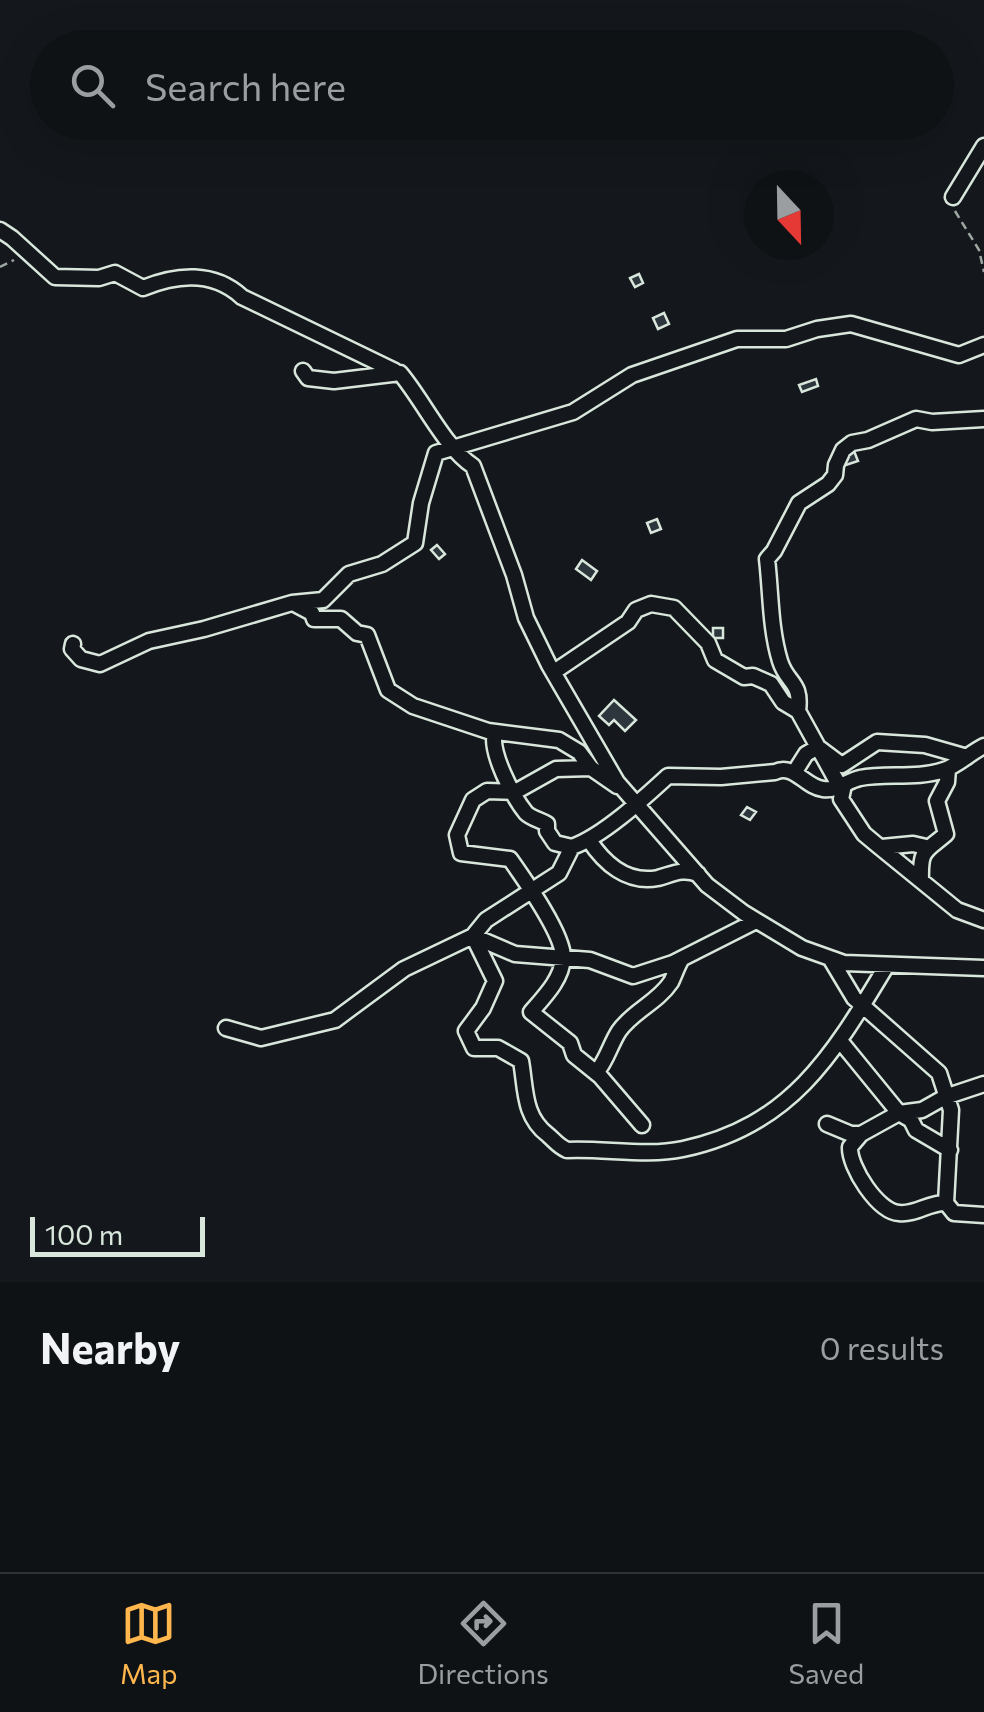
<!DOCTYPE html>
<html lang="en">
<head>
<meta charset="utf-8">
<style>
  body { margin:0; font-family:Commissioner,sans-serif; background:#1d2022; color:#f1f3f6 }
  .compass { position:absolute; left:744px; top:170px; width:90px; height:90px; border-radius:50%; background:#0f1215; box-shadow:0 10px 40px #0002; rotate:158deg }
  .scale { position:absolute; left:30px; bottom:25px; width:175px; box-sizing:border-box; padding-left:10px; border:5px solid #d8e6dc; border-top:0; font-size:28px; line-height:35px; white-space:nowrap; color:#d8e6dc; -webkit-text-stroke:8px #14181c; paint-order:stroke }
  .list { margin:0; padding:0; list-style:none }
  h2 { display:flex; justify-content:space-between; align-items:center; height:130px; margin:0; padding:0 40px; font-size:42px }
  h2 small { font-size:32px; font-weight:400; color:#9b9ea0 }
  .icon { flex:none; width:55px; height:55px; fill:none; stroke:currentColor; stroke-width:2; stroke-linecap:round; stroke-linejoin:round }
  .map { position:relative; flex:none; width:984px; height:1282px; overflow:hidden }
  .search { position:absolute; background:#0f1215; box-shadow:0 10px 40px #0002; left:30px; right:30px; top:30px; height:110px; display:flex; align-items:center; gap:25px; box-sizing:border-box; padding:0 35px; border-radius:55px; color:#9b9ea0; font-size:38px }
  .sheet { height:290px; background:#0f1215 }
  nav { display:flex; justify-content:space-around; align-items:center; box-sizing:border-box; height:140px; border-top:2px solid #2f3234; background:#0f1215; font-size:28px; color:#9b9ea0 }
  nav a { display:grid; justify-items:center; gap:5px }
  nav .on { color:#ffb74d }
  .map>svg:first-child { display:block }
  .building { fill:#2c363c; stroke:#d8e6dc; stroke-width:2.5 }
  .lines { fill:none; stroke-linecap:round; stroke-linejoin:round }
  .minor-casing { stroke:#d8e6dc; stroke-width:19 }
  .path { stroke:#9da8a2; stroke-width:2.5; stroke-dasharray:8 5; stroke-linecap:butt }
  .minor { stroke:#14181c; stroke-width:14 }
</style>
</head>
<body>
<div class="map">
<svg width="984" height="1282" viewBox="0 0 984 1282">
  <rect width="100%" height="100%" fill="#14181c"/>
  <path class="building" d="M 639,274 L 643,283 L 635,287 L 630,278 Z
    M 664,313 L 669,324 L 658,329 L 653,318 Z
    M 816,379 L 818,386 L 802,392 L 799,385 Z
    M 854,451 L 858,461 L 846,465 L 842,456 Z
    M 657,519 L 661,529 L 651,533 L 647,523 Z
    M 437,545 L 445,554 L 439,559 L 431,550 Z
    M 582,560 L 597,571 L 591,580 L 576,569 Z
    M 713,628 L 723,628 L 723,638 L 713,638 Z
    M 614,700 L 636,720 L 625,731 L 614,720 L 609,725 L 599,716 Z
    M 747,807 L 756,812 L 750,820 L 741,815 Z"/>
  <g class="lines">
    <g class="minor-casing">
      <path id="minor" d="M 953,197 L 984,146
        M 0,230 L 12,238 L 55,277 L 99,278 L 115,273 L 143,288 C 177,274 214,271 242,297 L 395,371
        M 303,371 L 308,378 L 334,381 L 400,373 C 423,400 445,448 473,466 L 514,575 L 526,618 L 549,665 L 617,782 L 707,885 L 744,913 L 802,948 L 844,963 L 984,968
        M 295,604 L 312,613 L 314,619 L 341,619 L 357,633 L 367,635 L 388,690 L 413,706 L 488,731 L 559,740 L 579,752 L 591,768 L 617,786
        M 73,644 L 72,649 L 81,659 L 100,664 L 149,641 L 204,629 L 292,603 L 323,600 L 349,574 L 382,564 L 415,543 L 421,503 L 436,453 L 573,412 L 632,375 L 737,339 L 786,339 L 817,329 L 851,324 L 959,355 L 984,345
        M 554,672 L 628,622 L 636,610 L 651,604 L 674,608 L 708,643 L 715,660 L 744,677 L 753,676 L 771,684 L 783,702 L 798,711 L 840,787
        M 798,711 C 802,681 787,684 780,661 C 770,628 771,593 767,559 L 774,551 L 799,503 L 828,484 L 835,475 L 836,465 L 843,450 L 852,443 L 868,440 L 916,419 L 932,422 L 984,419
        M 495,732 C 489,751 513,797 526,813 C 531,818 540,820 547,824 L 547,831 L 555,843 L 572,847
        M 591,768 L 556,769 L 515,792 L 487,791 L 473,800 L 457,835 L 461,853 L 510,859 C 524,879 564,935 563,958 C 562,979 544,997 531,1012 L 570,1043 L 574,1055 L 600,1076 L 642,1125
        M 794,773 L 806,754 L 818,747 L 842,765 L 877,742 L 925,745 L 967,757
        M 844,785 L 841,799 L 864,834 L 876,844 L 957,910 L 984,920
        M 589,840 C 604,863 627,884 658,878 C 673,874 682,868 698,874
        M 882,847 L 913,844 L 926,847
        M 921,880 C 920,849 925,852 946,834 L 937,801 L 947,782 L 948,769
        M 830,958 L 854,998 L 939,1073 L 951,1110 L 946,1203
        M 887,965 C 834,1053 792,1126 683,1149 C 646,1157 604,1148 567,1150 C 558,1146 555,1141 548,1135 C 523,1116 526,1089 521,1061 L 498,1048 L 474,1048 L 466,1031 L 483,1008 L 495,981 L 473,936 L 486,920 L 559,873 L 572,847 C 603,836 644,798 668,776 L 721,777 L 775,772 C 794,763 805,787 823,789 C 837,791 847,781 860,778 C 887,773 917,779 944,770 C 958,765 970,753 984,746
        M 226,1028 L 261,1038 L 335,1020 L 404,969 L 473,936 L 515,954 L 590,960 L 633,976 L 673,963 L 756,921
        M 841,1042 L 899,1113 L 911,1120 L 916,1130 L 950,1150
        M 596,1073 C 607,1060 610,1045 619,1031 C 633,1011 657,1003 671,982 C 674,976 677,967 681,960
        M 827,1124 L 851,1134 L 861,1134 L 899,1113 L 922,1110 L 945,1097 L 984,1084
        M 861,1134 L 850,1147 C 849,1167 878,1212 899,1213 C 916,1215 929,1202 946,1203 L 954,1213 L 984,1215"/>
    </g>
    <path class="path" d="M 955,211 L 979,250 L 984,272
      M 0,267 L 14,260"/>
    <use href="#minor" class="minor"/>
  </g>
</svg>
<svg class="compass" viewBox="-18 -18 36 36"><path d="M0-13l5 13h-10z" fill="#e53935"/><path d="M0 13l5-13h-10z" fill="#9b9ea0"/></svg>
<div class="scale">100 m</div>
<div class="search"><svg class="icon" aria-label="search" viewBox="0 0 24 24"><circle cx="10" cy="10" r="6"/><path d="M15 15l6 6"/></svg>Search here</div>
</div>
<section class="sheet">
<h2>Nearby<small>0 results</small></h2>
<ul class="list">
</ul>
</section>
<nav>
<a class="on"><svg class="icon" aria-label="map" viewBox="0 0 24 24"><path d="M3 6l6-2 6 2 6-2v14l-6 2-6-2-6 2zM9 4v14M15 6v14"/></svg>Map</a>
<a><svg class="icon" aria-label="directions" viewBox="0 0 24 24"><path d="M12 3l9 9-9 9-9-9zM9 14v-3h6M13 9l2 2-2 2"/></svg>Directions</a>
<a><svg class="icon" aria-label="saved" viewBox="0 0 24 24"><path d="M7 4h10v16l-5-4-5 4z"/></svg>Saved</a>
</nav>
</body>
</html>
